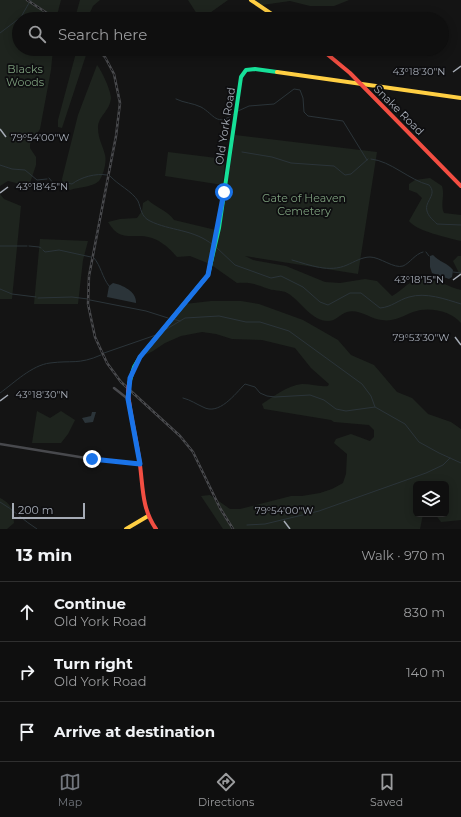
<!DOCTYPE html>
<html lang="en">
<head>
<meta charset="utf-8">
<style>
  body { margin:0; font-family:Montserrat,sans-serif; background:#1d1d1d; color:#f1f3f6 }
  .controls { position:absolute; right:12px; bottom:12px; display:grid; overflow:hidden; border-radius:6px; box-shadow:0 2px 10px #0003 }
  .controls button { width:36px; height:36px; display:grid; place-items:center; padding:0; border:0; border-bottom:1px solid #2f2f2f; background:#0f0f0f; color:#f1f3f6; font:20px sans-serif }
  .scale { position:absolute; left:12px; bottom:10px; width:73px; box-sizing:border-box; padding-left:4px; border:2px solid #a5abb5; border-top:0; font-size:11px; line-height:14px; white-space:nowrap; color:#a5abb5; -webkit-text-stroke:3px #0e0e10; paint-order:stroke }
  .stop { position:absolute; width:12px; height:12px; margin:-9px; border:3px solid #1a73e8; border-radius:50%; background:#fff }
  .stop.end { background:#1a73e8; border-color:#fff; box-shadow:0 1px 4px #0008 }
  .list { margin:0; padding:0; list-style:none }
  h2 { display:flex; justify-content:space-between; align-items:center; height:52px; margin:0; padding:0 16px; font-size:17px }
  h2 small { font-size:13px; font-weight:400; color:#9b9c9e }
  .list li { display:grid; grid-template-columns:26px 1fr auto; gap:12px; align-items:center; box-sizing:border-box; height:60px; padding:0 16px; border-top:1px solid #2f2f2f }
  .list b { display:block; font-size:15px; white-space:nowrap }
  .list p { margin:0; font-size:13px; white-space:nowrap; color:#9b9c9e }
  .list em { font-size:13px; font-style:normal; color:#9b9c9e }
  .icon { flex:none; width:22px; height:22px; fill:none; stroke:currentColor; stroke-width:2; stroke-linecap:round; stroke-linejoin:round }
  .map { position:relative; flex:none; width:461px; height:529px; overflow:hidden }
  .search { position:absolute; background:#0f0f0f; box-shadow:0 2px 10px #0003; left:12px; right:12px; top:12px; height:44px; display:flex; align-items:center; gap:10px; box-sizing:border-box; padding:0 14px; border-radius:22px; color:#9b9c9e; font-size:15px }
  .sheet { height:232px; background:#0f0f0f }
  nav { display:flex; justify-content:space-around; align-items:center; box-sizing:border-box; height:56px; border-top:1px solid #2f2f2f; background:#0f0f0f; font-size:11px; color:#9b9c9e }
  nav a { display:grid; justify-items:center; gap:2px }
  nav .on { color:#72767d }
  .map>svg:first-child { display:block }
  .green { fill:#1e241e }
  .water { fill:#2b3439 }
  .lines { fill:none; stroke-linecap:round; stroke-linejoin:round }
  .stream { stroke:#2b3439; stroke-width:1 }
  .street { stroke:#48494d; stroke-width:2.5 }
  .fast { stroke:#16e098; stroke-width:4 }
  .slow { stroke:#ffcf43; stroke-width:4 }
  .jam { stroke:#f24e42; stroke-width:4 }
  .rail-casing { stroke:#494a4d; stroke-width:2.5 }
  .rail { stroke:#0e0e10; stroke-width:1; stroke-dasharray:3; stroke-linecap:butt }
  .jam-bridge { stroke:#f24e42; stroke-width:4 }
  .route { stroke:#1a73e8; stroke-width:5 }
  .ticks { fill:none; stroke:#a5abb5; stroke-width:1.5 }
  .labels { text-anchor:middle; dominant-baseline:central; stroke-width:3.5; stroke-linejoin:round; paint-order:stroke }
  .park-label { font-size:11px; fill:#7d9f7d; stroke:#0e0e10 }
  .street-label { font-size:11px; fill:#a5abb5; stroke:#0e0e10 }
  .ticks-label { font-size:10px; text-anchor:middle; fill:#a5abb5; stroke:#0e0e10; stroke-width:3.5; stroke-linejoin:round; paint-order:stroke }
</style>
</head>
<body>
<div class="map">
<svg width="461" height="529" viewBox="0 0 461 529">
  <rect width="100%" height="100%" fill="#141414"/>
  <path class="green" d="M 0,0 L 61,0 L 56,19 L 19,19 L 19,49 L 53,49 L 51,70 L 40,129 L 30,144 L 30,148 L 36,157 L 36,165 L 30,183 L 22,187 L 16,183 L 8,181 L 0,186 Z
    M 80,0 L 100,0 L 93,6 L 87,19 L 77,19 L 75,18 Z
    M 188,0 L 228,0 L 207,15 L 197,14 Z
    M 255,0 L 349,0 L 334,6 L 310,6 L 290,1 L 262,5 Z
    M 77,49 L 88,49 L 62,128 L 58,127 L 58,120 Z
    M 97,65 C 102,71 111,91 111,98 C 110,111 98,116 98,128 C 98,139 103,146 105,155 C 107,162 103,176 99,181 C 93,187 78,187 70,190 L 63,185 L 62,179 L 78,115 Z
    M 235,135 L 377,152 L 358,274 L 245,256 L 253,260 L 286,266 L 325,282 L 340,283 L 365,279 L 377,281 L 392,296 C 400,292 407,283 416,280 C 431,275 447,287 461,290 L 461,323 C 451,311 429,306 413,312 C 403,316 393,322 382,320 C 371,319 358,308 347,312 C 340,314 336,321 328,321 C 312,321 302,303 289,294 C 284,290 275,291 269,289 C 255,284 252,282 237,283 L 210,264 L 190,256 L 177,257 C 170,249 163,242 152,238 C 133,232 121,244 108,222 L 120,219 L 137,218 L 142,211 L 143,203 L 148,200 C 155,207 168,211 174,220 L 220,231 Z
    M 168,152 L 225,159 L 223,185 L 165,176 Z
    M 430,178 L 442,186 C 445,196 440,204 444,213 L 461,215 L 461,241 C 449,238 416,231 409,221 L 422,198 L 417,193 L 409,190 L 409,184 L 415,180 Z
    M 0,194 L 4,199 L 21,206 L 12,299 L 0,299 Z
    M 40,239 L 88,241 L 83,260 L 78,304 L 34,304 Z
    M 458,256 L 461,256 L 461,277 L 453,261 Z
    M 211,301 L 241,301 L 259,304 L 303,320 L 338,340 L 351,355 L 374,365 L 397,392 L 412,398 L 428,414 L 451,422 L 461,429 L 461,520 L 441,522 L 435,514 L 446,514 L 446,484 L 416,484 L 416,514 L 423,514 L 420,529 L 223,529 L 201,496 L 210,495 L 230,509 L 240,509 L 291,496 L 302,496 L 320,493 L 332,489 L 343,483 L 346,474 L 347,454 L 334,443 L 336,439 L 351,434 L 370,441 L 374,437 L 374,430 L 369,425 L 334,422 L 331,420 L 264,409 L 262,404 C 274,396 287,386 302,384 C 311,384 319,387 328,386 L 329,384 L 311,368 L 295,348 L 262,340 L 232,339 L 216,334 L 202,332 L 181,336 L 165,343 L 153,351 L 145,355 L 185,304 Z
    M 37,411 L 50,418 L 61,411 L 75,420 L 68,434 L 61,443 L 32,443 Z
    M 0,498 C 12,504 13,510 14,523 L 7,529 L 0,529 Z"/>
  <path class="water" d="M 433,255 C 439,262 448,263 453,270 L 452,277 L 449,279 L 432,273 L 430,267 L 430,256 Z
    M 113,283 C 123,285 137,292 136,303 L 107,297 L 109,286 Z
    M 92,412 L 96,412 L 93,422 L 85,423 L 82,418 L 91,416 Z"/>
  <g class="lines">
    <path class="stream" d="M 31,1 L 31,0
      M 0,33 L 21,17 L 29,3
      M 176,99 C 184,103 193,103 201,107 C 215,115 216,127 234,114
      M 238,111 L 249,106 L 274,104 L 294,89 L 300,90 L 303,98 L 304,112 L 308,116 L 343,121 L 367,160
      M 242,152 L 272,157 L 291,163 L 334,166 L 345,175 L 351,174 L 368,159
      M 371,159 C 391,161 409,180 429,185 C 438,195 424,201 427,211 C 428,216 434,221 437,224 L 461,225
      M 0,165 L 12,169 L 25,170 L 37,180 L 47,179
      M 110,176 C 118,185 132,191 138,201 C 141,208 141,217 150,221 C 170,231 194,229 213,245
      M 49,178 L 54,184 L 58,185 L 59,183
      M 61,182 L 72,184 C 81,177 96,173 107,175
      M 0,246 L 27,246
      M 29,246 L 39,247 L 41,248
      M 217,248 L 235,265 L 271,278 L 281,276 L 303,287 L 320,302 L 328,305 L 350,293 L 361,293 L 380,308 C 392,307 398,300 409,297 C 426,292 445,299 461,304
      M 43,250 L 45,252 L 59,250 L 91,257
      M 426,252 L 429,256
      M 94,258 C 101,266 102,277 109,286
      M 292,260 C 310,265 329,273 347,265 C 354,262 362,257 370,257 C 380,257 394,269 403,266 C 410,263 415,254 423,252
      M 453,272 L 461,273
      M 0,289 L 12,294 L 36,297
      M 38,298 L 72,297 L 88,299
      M 90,300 L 146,311 L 168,318
      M 173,319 L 180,321
      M 165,330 L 185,318 L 219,316 L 246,322 L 260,322 L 289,331 L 362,384 L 371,396 L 375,407
      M 104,353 L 156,335
      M 0,393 C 14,383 32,365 50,363 C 72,360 78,365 101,355
      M 183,398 C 191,400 196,404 203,407 C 219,416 235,394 245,384 L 255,387 L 260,393 L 267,396 L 275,397 L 310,395 L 324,400 L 336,409 L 346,411 L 375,407 L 405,424 L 419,442 L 439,453 L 461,463
      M 0,502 C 14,510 24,521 37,529
      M 247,525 L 265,524 L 319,511 L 426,473 L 443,465 L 450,458"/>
    <path class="street" d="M 114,388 L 128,399
      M 0,444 L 92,459 L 140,464"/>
    <path class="fast" d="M 129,384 L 134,367 L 140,357 L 208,275 L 219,228 L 241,77 L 246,70 L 255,69 L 277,72"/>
    <path class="slow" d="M 251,0 L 279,19
      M 277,72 L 461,98
      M 126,529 L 148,516"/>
    <path class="jam" d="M 321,49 L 350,73 L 461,186
      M 128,392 C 130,417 137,440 140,465 C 143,488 142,509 156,529"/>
    <g class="rail-casing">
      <path id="rail" d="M 27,0 L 56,19
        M 97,49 L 105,57 L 114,74 L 120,103 L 116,136 L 89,276 L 88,304 L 95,337 L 107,363 L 121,382 L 180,436 L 193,452 L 220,508 L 233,529"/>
    </g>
    <use href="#rail" class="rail"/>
    <path class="jam-bridge" d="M 128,392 L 129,384"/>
  </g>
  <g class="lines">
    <path class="route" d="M 92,459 L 140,464 L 128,399 L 130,378 L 140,357 L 208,275 L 224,192"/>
  </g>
  <path class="ticks" d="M 453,72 L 461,66M 0,129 L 6,137M 0,193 L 8,187M 453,280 L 461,274M 455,337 L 461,345M 0,401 L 8,395M 284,521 L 290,529"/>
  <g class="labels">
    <g class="park-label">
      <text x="25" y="69">Blacks<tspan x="25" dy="13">Woods</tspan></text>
      <text x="304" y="198">Gate of Heaven<tspan x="304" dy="13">Cemetery</tspan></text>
    </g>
    <g class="street-label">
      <text transform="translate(399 110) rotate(45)">Snake Road</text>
      <text transform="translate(225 126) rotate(-81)">Old York Road</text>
    </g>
  </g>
  <g class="ticks-label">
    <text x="419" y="75">43°18'30"N</text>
    <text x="40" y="141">79°54'00"W</text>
    <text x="42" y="190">43°18'45"N</text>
    <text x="419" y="283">43°18'15"N</text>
    <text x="421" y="341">79°53'30"W</text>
    <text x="42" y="398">43°18'30"N</text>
    <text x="284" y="514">79°54'00"W</text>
  </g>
</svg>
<div class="controls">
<button><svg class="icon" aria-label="layers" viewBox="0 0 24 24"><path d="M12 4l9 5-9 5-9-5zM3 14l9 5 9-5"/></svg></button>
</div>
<div class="scale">200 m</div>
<div class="stop" style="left:224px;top:192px"></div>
<div class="stop end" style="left:92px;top:459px"></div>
<div class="search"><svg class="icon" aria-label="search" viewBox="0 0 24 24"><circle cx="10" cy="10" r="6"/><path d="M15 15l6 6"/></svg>Search here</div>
</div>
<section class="sheet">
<h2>13 min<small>Walk · 970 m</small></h2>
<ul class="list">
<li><svg class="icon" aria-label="ahead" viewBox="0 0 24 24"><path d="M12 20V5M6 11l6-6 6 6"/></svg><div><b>Continue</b><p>Old York Road</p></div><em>830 m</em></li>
<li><svg class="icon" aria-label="right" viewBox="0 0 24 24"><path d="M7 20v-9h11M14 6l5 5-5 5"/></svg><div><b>Turn right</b><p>Old York Road</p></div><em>140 m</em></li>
<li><svg class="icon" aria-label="arrive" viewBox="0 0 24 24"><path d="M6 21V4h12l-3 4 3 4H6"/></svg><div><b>Arrive at destination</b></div></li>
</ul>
</section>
<nav>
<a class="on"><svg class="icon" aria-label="map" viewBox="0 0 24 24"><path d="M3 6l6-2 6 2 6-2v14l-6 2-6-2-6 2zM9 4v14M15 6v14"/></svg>Map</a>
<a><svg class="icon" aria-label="directions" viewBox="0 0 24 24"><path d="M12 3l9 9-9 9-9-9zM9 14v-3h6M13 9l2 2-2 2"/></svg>Directions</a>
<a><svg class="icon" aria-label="saved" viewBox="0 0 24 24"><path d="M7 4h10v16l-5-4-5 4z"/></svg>Saved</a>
</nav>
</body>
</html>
